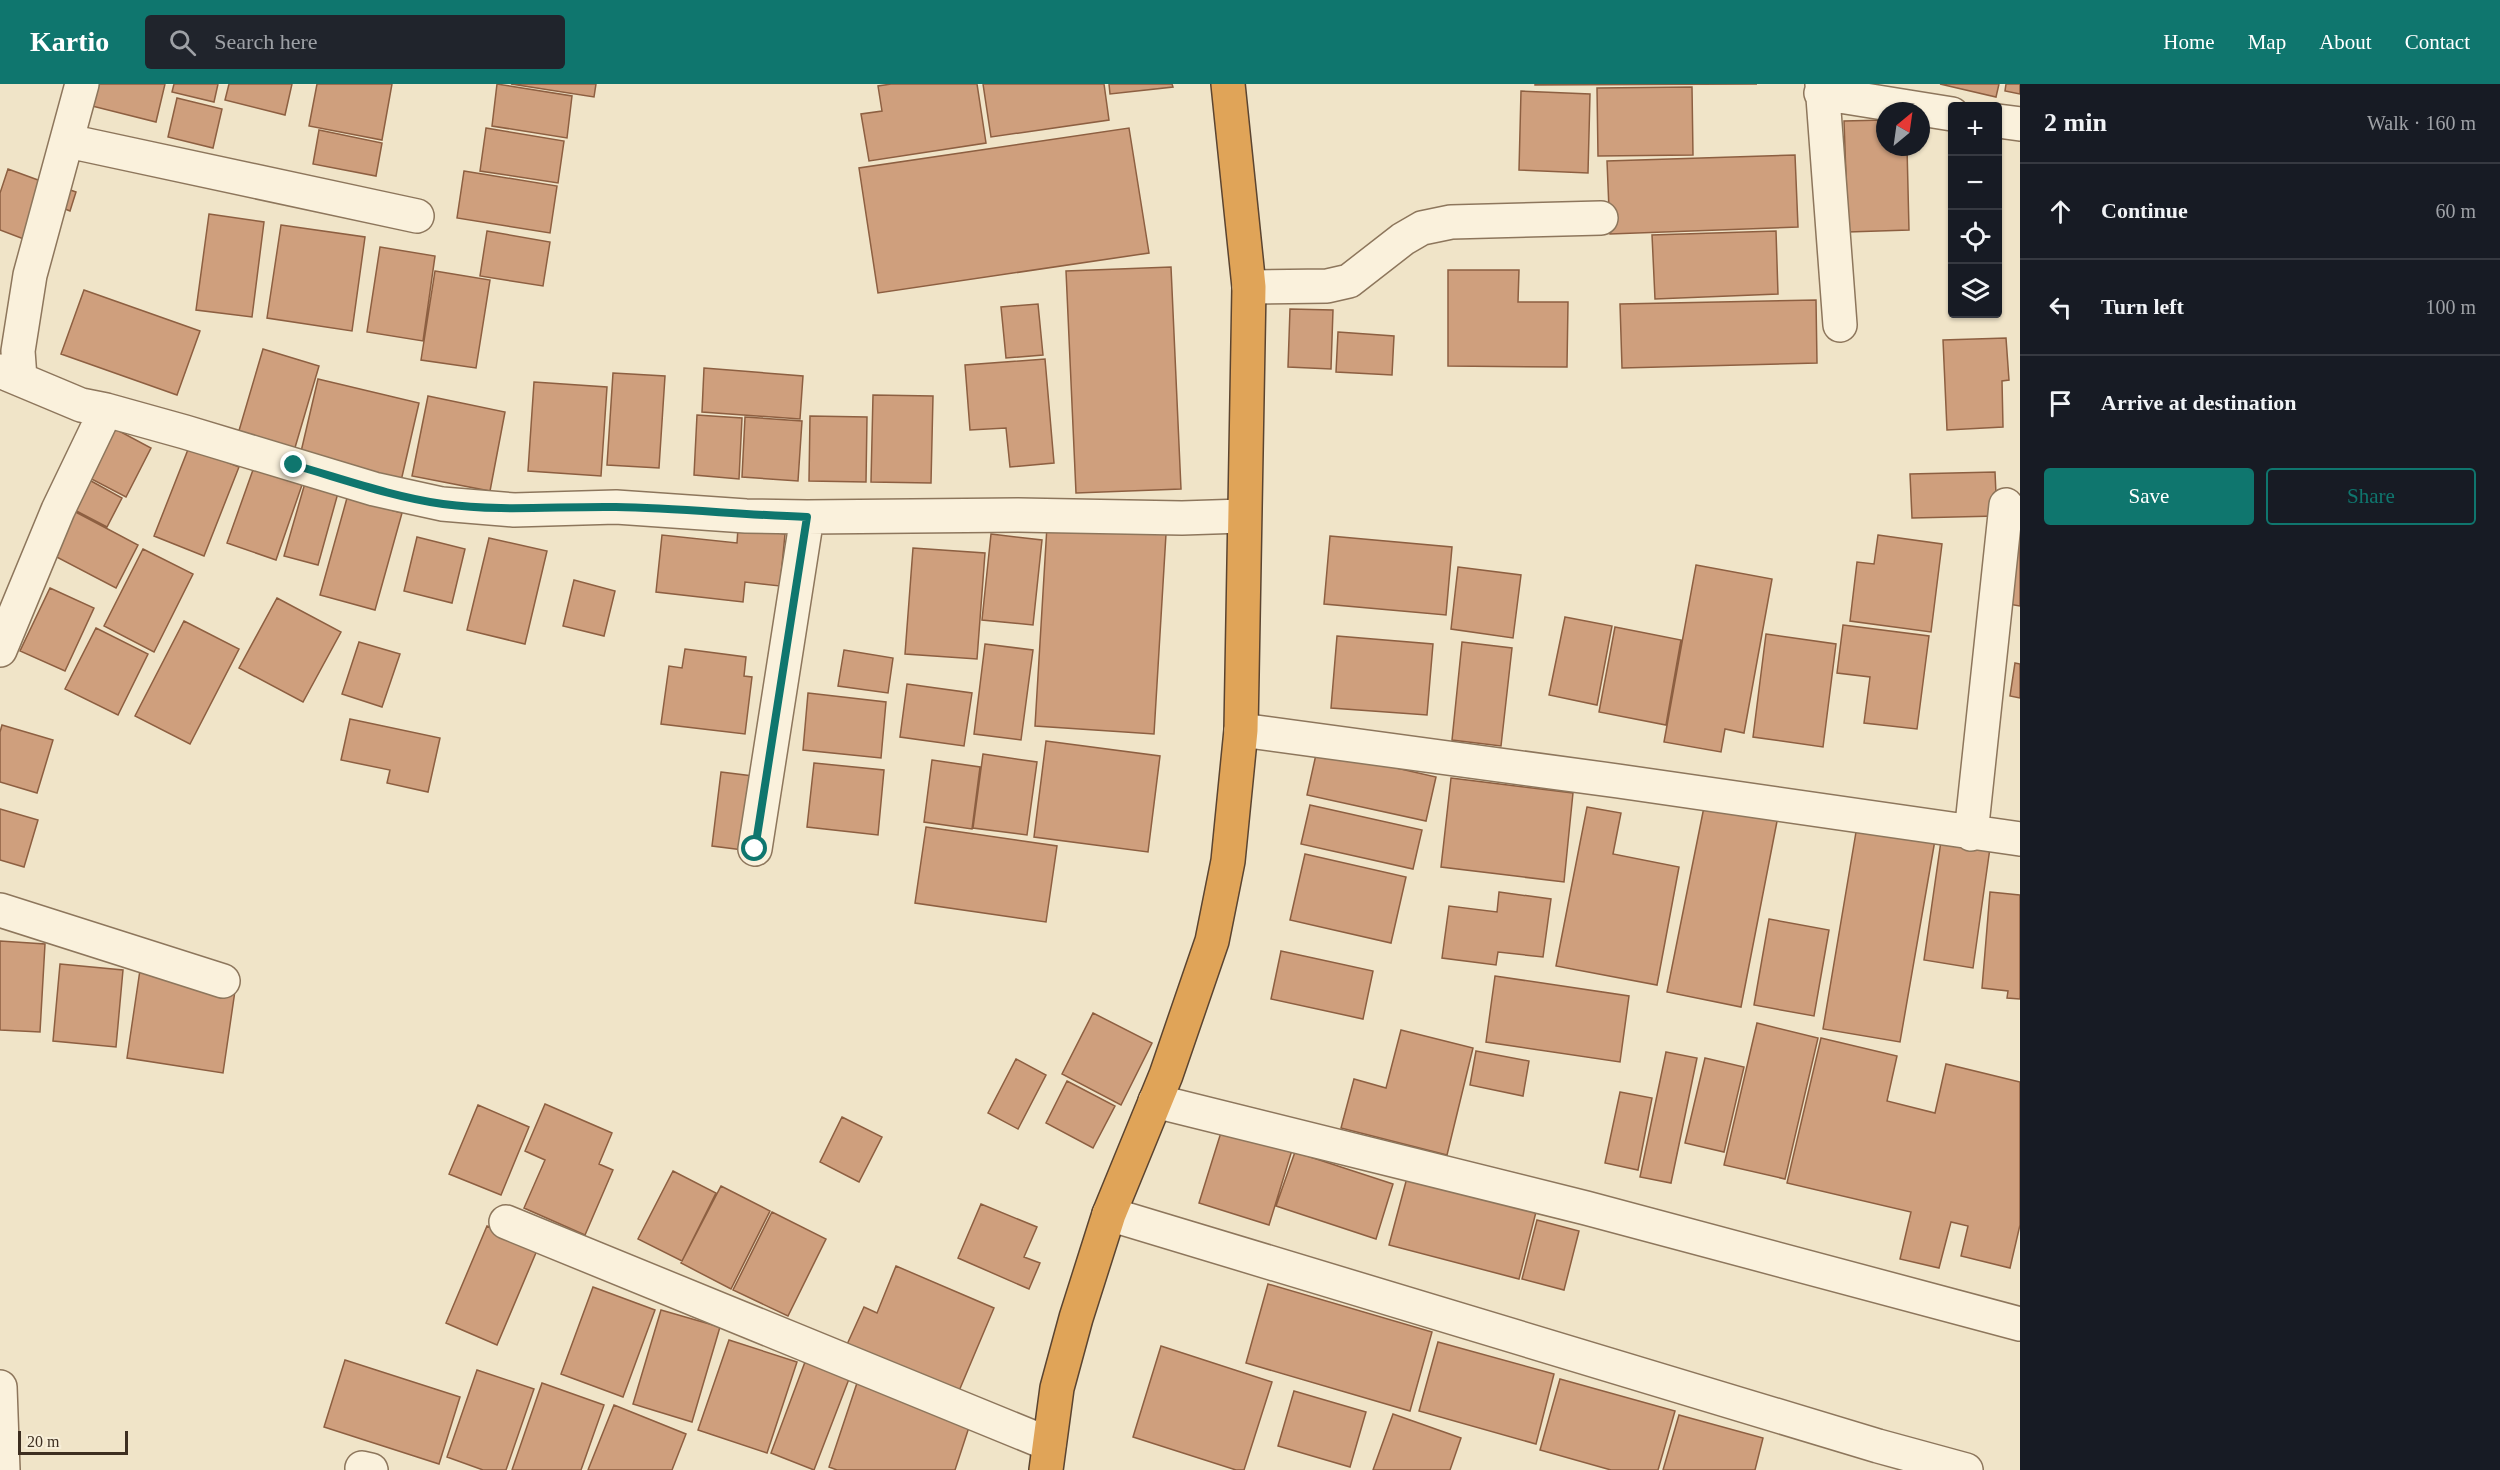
<!DOCTYPE html>
<html lang="en">
<head>
<meta charset="utf-8">
<style>
  body { margin:0; font-family:Georgia,serif; background:#20242c; color:#f1f3f6 }
  .controls { position:absolute; right:18px; top:18px; display:grid; overflow:hidden; border-radius:6px; box-shadow:0 2px 4px #0004 }
  .controls button { width:54px; height:54px; display:grid; place-items:center; padding:0; border:0; border-bottom:2px solid #363941; background:#171b24; color:#f1f3f6; font:30px sans-serif }
  .compass { position:absolute; left:1876px; top:18px; width:54px; height:54px; border-radius:50%; background:#171b24; box-shadow:0 2px 4px #0004; rotate:29deg }
  .scale { position:absolute; left:18px; bottom:15px; width:110px; box-sizing:border-box; padding-left:6px; border:3px solid #3d2e20; border-top:0; font-size:16px; line-height:21px; white-space:nowrap; color:#3d2e20; -webkit-text-stroke:4px #f7eed8; paint-order:stroke }
  .stop { position:absolute; width:18px; height:18px; margin:-14px; border:4px solid #0f766e; border-radius:50%; background:#fff }
  .stop.end { background:#0f766e; border-color:#fff; box-shadow:0 2px 6px #0008 }
  .list { margin:0; padding:0; list-style:none }
  h2 { display:flex; justify-content:space-between; align-items:center; height:78px; margin:0; padding:0 24px; font-size:26px }
  h2 small { font-size:20px; font-weight:400; color:#9ea1a6 }
  .list li { display:grid; grid-template-columns:39px 1fr auto; gap:18px; align-items:center; box-sizing:border-box; height:96px; padding:0 24px; border-top:2px solid #363941 }
  .list b { display:block; font-size:22px; white-space:nowrap }
  .list em { font-size:20px; font-style:normal; color:#9ea1a6 }
  .actions { display:flex; gap:12px; padding:18px 24px }
  .actions a { flex:1; padding:14px 0; border:2px solid #0f766e; border-radius:6px; text-align:center; font-size:21px; color:#0f766e }
  .actions .main { background:#0f766e; color:#fff }
  .icon { flex:none; width:33px; height:33px; fill:none; stroke:currentColor; stroke-width:2; stroke-linecap:round; stroke-linejoin:round }
  .map { position:relative; flex:none; width:2020px; height:1386px; overflow:hidden }
  header { display:flex; align-items:center; gap:36px; box-sizing:border-box; height:84px; padding:0 30px; background:#0f766e; color:#fff }
  header strong { font-size:28px }
  nav { display:flex; gap:33px; margin-inline-start:auto; font-size:21px }
  .search { width:420px; height:54px; background:#20242c; display:flex; align-items:center; gap:15px; box-sizing:border-box; padding:0 21px; border-radius:6px; color:#9ea1a6; font-size:22px }
  main { display:flex }
  aside { flex:1; background:#171b24 }
  .map>svg:first-child { display:block }
  .building { fill:#cf9f7d; stroke:#8d5f41; stroke-width:1.5 }
  .lines { fill:none; stroke-linecap:round; stroke-linejoin:round }
  .minor-casing { stroke:#8d765c; stroke-width:36 }
  .highway-casing { stroke:#5b4430; stroke-width:36 }
  .minor { stroke:#faf1dc; stroke-width:33 }
  .highway { stroke:#e0a458; stroke-width:33 }
  .route { stroke:#0f766e; stroke-width:8 }
</style>
</head>
<body>
<header>
<strong>Kartio</strong>
<div class="search"><svg class="icon" aria-label="search" viewBox="0 0 24 24"><circle cx="10" cy="10" r="6"/><path d="M15 15l6 6"/></svg>Search here</div>
<nav><a>Home</a><a>Map</a><a>About</a><a>Contact</a></nav>
</header>
<main>
<div class="map">
<svg width="2020" height="1386" viewBox="0 0 2020 1386">
  <rect width="100%" height="100%" fill="#f0e4c8"/>
  <path class="building" d="M 97,0 L 165,0 L 156,38 L 92,22 Z
    M 174,0 L 218,0 L 214,18 L 172,8 Z
    M 229,0 L 292,0 L 285,31 L 225,16 Z
    M 317,0 L 392,0 L 382,56 L 309,42 Z
    M 497,0 L 572,12 L 567,54 L 492,42 Z
    M 511,0 L 596,0 L 594,13 Z
    M 891,0 L 977,0 L 986,59 L 869,77 L 861,30 L 882,27 L 878,2 Z
    M 983,0 L 1104,0 L 1109,36 L 991,53 Z
    M 1109,0 L 1172,0 L 1173,3 L 1110,10 Z
    M 1535,0 L 1757,0 L 1535,1 Z
    M 1940,0 L 1999,0 L 1996,13 Z
    M 2006,0 L 2020,0 L 2020,10 L 2005,7 Z
    M 1692,3 L 1693,71 L 1598,72 L 1597,4 Z
    M 1521,7 L 1590,10 L 1588,89 L 1519,86 Z
    M 177,14 L 222,25 L 213,64 L 168,53 Z
    M 1885,36 L 1885,63 L 1907,63 L 1909,146 L 1848,148 L 1844,37 Z
    M 486,44 L 564,57 L 558,99 L 480,87 Z
    M 1129,44 L 1149,169 L 878,209 L 859,84 Z
    M 319,46 L 382,59 L 376,92 L 313,80 Z
    M 1795,71 L 1798,143 L 1610,150 L 1607,77 Z
    M 8,85 L 49,100 L 29,157 L 0,146 L 0,109 Z
    M 464,87 L 557,102 L 550,149 L 457,134 Z
    M 62,103 L 76,108 L 70,127 L 55,121 Z
    M 209,130 L 264,138 L 252,233 L 196,226 Z
    M 281,141 L 365,153 L 352,247 L 267,234 Z
    M 487,147 L 550,158 L 543,202 L 480,192 Z
    M 1776,147 L 1778,210 L 1655,215 L 1652,151 Z
    M 380,163 L 435,172 L 423,257 L 367,248 Z
    M 1171,183 L 1181,405 L 1076,409 L 1066,187 Z
    M 1448,186 L 1519,186 L 1518,218 L 1568,218 L 1567,283 L 1448,282 Z
    M 435,187 L 490,196 L 476,284 L 421,276 Z
    M 84,206 L 200,247 L 177,311 L 61,270 Z
    M 1816,216 L 1817,279 L 1622,284 L 1620,220 Z
    M 1038,220 L 1043,271 L 1006,274 L 1001,223 Z
    M 1290,225 L 1333,226 L 1331,285 L 1288,283 Z
    M 1338,248 L 1394,252 L 1392,291 L 1336,288 Z
    M 2006,254 L 2009,296 L 2002,297 L 2003,343 L 1947,346 L 1943,256 Z
    M 263,265 L 319,282 L 294,367 L 238,350 Z
    M 1045,275 L 1054,379 L 1010,383 L 1006,344 L 970,346 L 965,281 Z
    M 704,284 L 803,292 L 800,335 L 702,328 Z
    M 613,289 L 665,292 L 659,384 L 607,381 Z
    M 318,295 L 419,319 L 401,397 L 300,372 Z
    M 534,298 L 607,303 L 601,392 L 528,387 Z
    M 873,311 L 933,312 L 931,399 L 871,398 Z
    M 428,312 L 505,328 L 490,407 L 412,392 Z
    M 697,331 L 742,334 L 739,395 L 694,391 Z
    M 810,332 L 867,333 L 866,398 L 809,397 Z
    M 745,333 L 802,337 L 798,397 L 742,393 Z
    M 106,340 L 151,364 L 126,413 L 80,389 Z
    M 189,363 L 239,383 L 204,472 L 154,452 Z
    M 254,383 L 302,401 L 276,476 L 227,459 Z
    M 1995,388 L 1997,432 L 1912,434 L 1910,390 Z
    M 82,392 L 122,414 L 107,443 L 67,422 Z
    M 305,399 L 338,409 L 318,481 L 284,472 Z
    M 347,414 L 402,429 L 375,526 L 320,511 Z
    M 70,425 L 138,461 L 116,504 L 47,468 Z
    M 2020,437 L 2020,522 L 2008,520 Z
    M 1047,442 L 1166,450 L 1154,650 L 1035,642 Z
    M 738,444 L 785,450 L 780,502 L 745,498 L 743,518 L 656,508 L 662,451 L 737,459 Z
    M 991,450 L 1042,456 L 1033,541 L 982,536 Z
    M 1878,451 L 1942,460 L 1931,548 L 1850,537 L 1857,478 L 1874,480 Z
    M 1330,452 L 1452,463 L 1446,531 L 1324,520 Z
    M 417,453 L 465,465 L 452,519 L 404,507 Z
    M 489,454 L 547,467 L 525,560 L 467,546 Z
    M 913,464 L 985,469 L 977,575 L 905,570 Z
    M 143,465 L 193,490 L 154,568 L 104,542 Z
    M 1696,481 L 1772,495 L 1744,649 L 1725,645 L 1721,668 L 1664,658 Z
    M 1458,483 L 1521,491 L 1513,554 L 1451,545 Z
    M 574,496 L 615,507 L 604,552 L 563,542 Z
    M 50,504 L 94,524 L 65,587 L 20,567 Z
    M 277,514 L 341,548 L 303,618 L 239,584 Z
    M 1565,533 L 1612,542 L 1597,621 L 1549,611 Z
    M 184,537 L 239,565 L 190,660 L 135,632 Z
    M 1843,541 L 1929,552 L 1917,645 L 1864,639 L 1870,593 L 1837,589 Z
    M 1615,543 L 1681,556 L 1666,641 L 1599,628 Z
    M 96,544 L 148,570 L 118,631 L 65,605 Z
    M 1766,550 L 1836,560 L 1823,663 L 1753,653 Z
    M 1337,552 L 1433,560 L 1427,631 L 1331,624 Z
    M 359,558 L 400,570 L 382,623 L 342,610 Z
    M 1462,558 L 1512,564 L 1501,662 L 1452,656 Z
    M 985,560 L 1033,566 L 1021,656 L 974,650 Z
    M 685,565 L 746,573 L 744,592 L 752,593 L 745,650 L 661,640 L 669,582 L 682,584 Z
    M 844,566 L 893,574 L 888,609 L 838,602 Z
    M 2015,579 L 2020,580 L 2020,614 L 2010,612 Z
    M 907,600 L 972,609 L 964,662 L 900,653 Z
    M 808,609 L 886,618 L 881,674 L 803,666 Z
    M 350,635 L 440,654 L 428,708 L 387,699 L 390,686 L 341,676 Z
    M 2,641 L 53,656 L 37,709 L 0,698 L 0,648 Z
    M 1046,657 L 1160,672 L 1148,768 L 1034,753 Z
    M 1317,666 L 1436,693 L 1426,737 L 1307,711 Z
    M 983,670 L 1037,678 L 1027,751 L 973,744 Z
    M 932,676 L 980,683 L 972,745 L 924,738 Z
    M 814,679 L 884,686 L 878,751 L 807,743 Z
    M 721,688 L 761,693 L 751,767 L 712,762 Z
    M 1451,694 L 1573,709 L 1564,798 L 1441,783 Z
    M 1706,713 L 1779,727 L 1741,923 L 1667,908 Z
    M 1310,721 L 1422,746 L 1413,785 L 1301,760 Z
    M 1587,723 L 1621,729 L 1613,770 L 1679,783 L 1657,901 L 1556,882 Z
    M 0,725 L 38,736 L 24,783 L 0,776 Z
    M 1857,742 L 1935,756 L 1900,958 L 1823,945 Z
    M 926,743 L 1057,762 L 1046,838 L 915,819 Z
    M 1941,757 L 1990,764 L 1973,884 L 1924,876 Z
    M 1305,770 L 1406,793 L 1391,859 L 1290,836 Z
    M 1499,808 L 1551,815 L 1543,873 L 1498,868 L 1496,881 L 1442,874 L 1449,822 L 1497,828 Z
    M 1990,808 L 2020,811 L 2020,915 L 2007,914 L 2008,907 L 1982,904 Z
    M 1769,835 L 1829,846 L 1814,932 L 1754,921 Z
    M 0,857 L 45,860 L 40,948 L 0,946 Z
    M 1281,867 L 1373,887 L 1363,935 L 1271,915 Z
    M 60,880 L 123,886 L 116,963 L 53,957 Z
    M 140,886 L 236,900 L 223,989 L 127,974 Z
    M 1495,892 L 1629,912 L 1620,978 L 1486,958 Z
    M 1093,929 L 1152,959 L 1121,1021 L 1062,990 Z
    M 1757,939 L 1818,954 L 1785,1095 L 1724,1081 Z
    M 1401,946 L 1473,964 L 1447,1071 L 1341,1044 L 1354,995 L 1386,1004 Z
    M 1821,954 L 1897,972 L 1887,1017 L 1935,1029 L 1946,980 L 2020,998 L 2020,1141 L 2010,1184 L 1961,1172 L 1968,1142 L 1951,1138 L 1939,1184 L 1900,1175 L 1911,1128 L 1787,1099 Z
    M 1476,967 L 1529,977 L 1523,1012 L 1470,1001 Z
    M 1666,968 L 1697,974 L 1671,1099 L 1640,1093 Z
    M 1705,974 L 1744,983 L 1724,1068 L 1685,1059 Z
    M 1016,975 L 1046,991 L 1018,1045 L 988,1029 Z
    M 1067,997 L 1115,1022 L 1093,1064 L 1046,1039 Z
    M 1620,1008 L 1652,1014 L 1638,1086 L 1605,1079 Z
    M 545,1020 L 612,1049 L 599,1080 L 613,1086 L 585,1151 L 524,1124 L 545,1076 L 525,1067 Z
    M 478,1021 L 529,1043 L 501,1111 L 449,1090 Z
    M 842,1033 L 882,1053 L 859,1098 L 820,1078 Z
    M 1223,1042 L 1293,1063 L 1269,1141 L 1199,1119 Z
    M 1295,1068 L 1393,1100 L 1376,1155 L 1276,1122 Z
    M 673,1087 L 716,1109 L 682,1177 L 638,1155 Z
    M 1408,1090 L 1537,1124 L 1519,1195 L 1389,1161 Z
    M 721,1102 L 770,1127 L 731,1205 L 681,1179 Z
    M 981,1120 L 1037,1143 L 1024,1173 L 1040,1179 L 1029,1205 L 958,1174 Z
    M 772,1128 L 826,1155 L 788,1232 L 733,1206 Z
    M 1537,1136 L 1579,1147 L 1564,1206 L 1522,1195 Z
    M 487,1142 L 538,1164 L 497,1261 L 446,1239 Z
    M 896,1182 L 994,1224 L 956,1314 L 844,1267 L 864,1223 L 877,1229 Z
    M 1268,1200 L 1432,1248 L 1410,1327 L 1246,1279 Z
    M 593,1203 L 655,1226 L 623,1313 L 561,1290 Z
    M 661,1226 L 720,1243 L 692,1338 L 633,1320 Z
    M 729,1256 L 797,1278 L 767,1369 L 698,1346 Z
    M 1438,1258 L 1554,1290 L 1536,1360 L 1419,1327 Z
    M 1161,1262 L 1272,1298 L 1244,1386 L 1236,1386 L 1133,1353 Z
    M 345,1276 L 460,1313 L 439,1380 L 324,1343 Z
    M 805,1278 L 849,1295 L 814,1386 L 771,1369 Z
    M 477,1286 L 534,1305 L 506,1386 L 483,1386 L 447,1373 Z
    M 1560,1295 L 1675,1327 L 1658,1386 L 1611,1386 L 1540,1366 Z
    M 858,1296 L 972,1334 L 955,1386 L 837,1386 L 829,1383 Z
    M 542,1299 L 604,1321 L 581,1386 L 512,1386 Z
    M 1294,1307 L 1366,1328 L 1350,1383 L 1278,1362 Z
    M 614,1321 L 686,1350 L 672,1386 L 588,1386 Z
    M 1393,1330 L 1461,1354 L 1450,1386 L 1373,1386 Z
    M 1679,1331 L 1763,1354 L 1755,1386 L 1663,1386 Z"/>
  <g class="lines">
    <g class="minor-casing">
      <path id="minor" d="M 1822,0 L 1840,241
        M 1821,9 L 1952,30
        M 1998,37 L 2020,40
        M 68,57 L 417,132
        M 1249,203 L 1327,202 L 1349,197 L 1403,155 L 1422,144 L 1451,138 L 1601,134
        M 0,287 L 81,321 L 106,326 L 185,348 L 374,405 L 442,420 L 514,426 L 616,423 L 746,432 L 807,433 L 1018,431 L 1182,434 L 1243,432
        M 20,294 L 18,267 L 30,191 L 82,0
        M 0,566 L 58,426 L 106,326
        M 1241,646 L 1618,697 L 2020,755
        M 1971,750 L 2006,421
        M 755,765 L 807,433
        M 0,826 L 223,897
        M 1155,1017 L 1586,1124 L 2020,1240
        M 1109,1130 L 1878,1362 L 1966,1386
        M 506,1138 L 1049,1360
        M 0,1303 L 3,1386
        M 362,1384 L 371,1386"/>
    </g>
    <g class="highway-casing">
      <path id="highway" d="M 1046,1386 L 1057,1304 L 1076,1234 L 1109,1130 L 1166,991 L 1212,857 L 1228,777 L 1241,646 L 1249,203 L 1228,0"/>
    </g>
    <use href="#minor" class="minor"/>
    <use href="#highway" class="highway"/>
  </g>
  <g class="lines">
    <path class="route" d="M 294,381 C 343,395 393,413 443,420 C 501,428 558,422 616,423 C 679,424 743,431 807,433 L 755,765"/>
  </g>
</svg>
<div class="controls">
<button>+</button>
<button>−</button>
<button><svg class="icon" aria-label="locate" viewBox="0 0 24 24"><circle cx="12" cy="12" r="6"/><path d="M12 2v4M12 18v4M2 12h4M18 12h4"/></svg></button>
<button><svg class="icon" aria-label="layers" viewBox="0 0 24 24"><path d="M12 4l9 5-9 5-9-5zM3 14l9 5 9-5"/></svg></button>
</div>
<svg class="compass" viewBox="-18 -18 36 36"><path d="M0-13l5 13h-10z" fill="#e53935"/><path d="M0 13l5-13h-10z" fill="#9ea1a6"/></svg>
<div class="scale">20 m</div>
<div class="stop" style="left:755px;top:765px"></div>
<div class="stop end" style="left:294px;top:381px"></div>
</div>
<aside>
<h2>2 min<small>Walk · 160 m</small></h2>
<ul class="list">
<li><svg class="icon" aria-label="ahead" viewBox="0 0 24 24"><path d="M12 20V5M6 11l6-6 6 6"/></svg><div><b>Continue</b></div><em>60 m</em></li>
<li><svg class="icon" aria-label="left" viewBox="0 0 24 24"><path d="M17 20v-9H6M10 6l-5 5 5 5"/></svg><div><b>Turn left</b></div><em>100 m</em></li>
<li><svg class="icon" aria-label="arrive" viewBox="0 0 24 24"><path d="M6 21V4h12l-3 4 3 4H6"/></svg><div><b>Arrive at destination</b></div></li>
</ul>
<div class="actions"><a class="main">Save</a><a>Share</a></div>
</aside>
</main>
</body>
</html>
